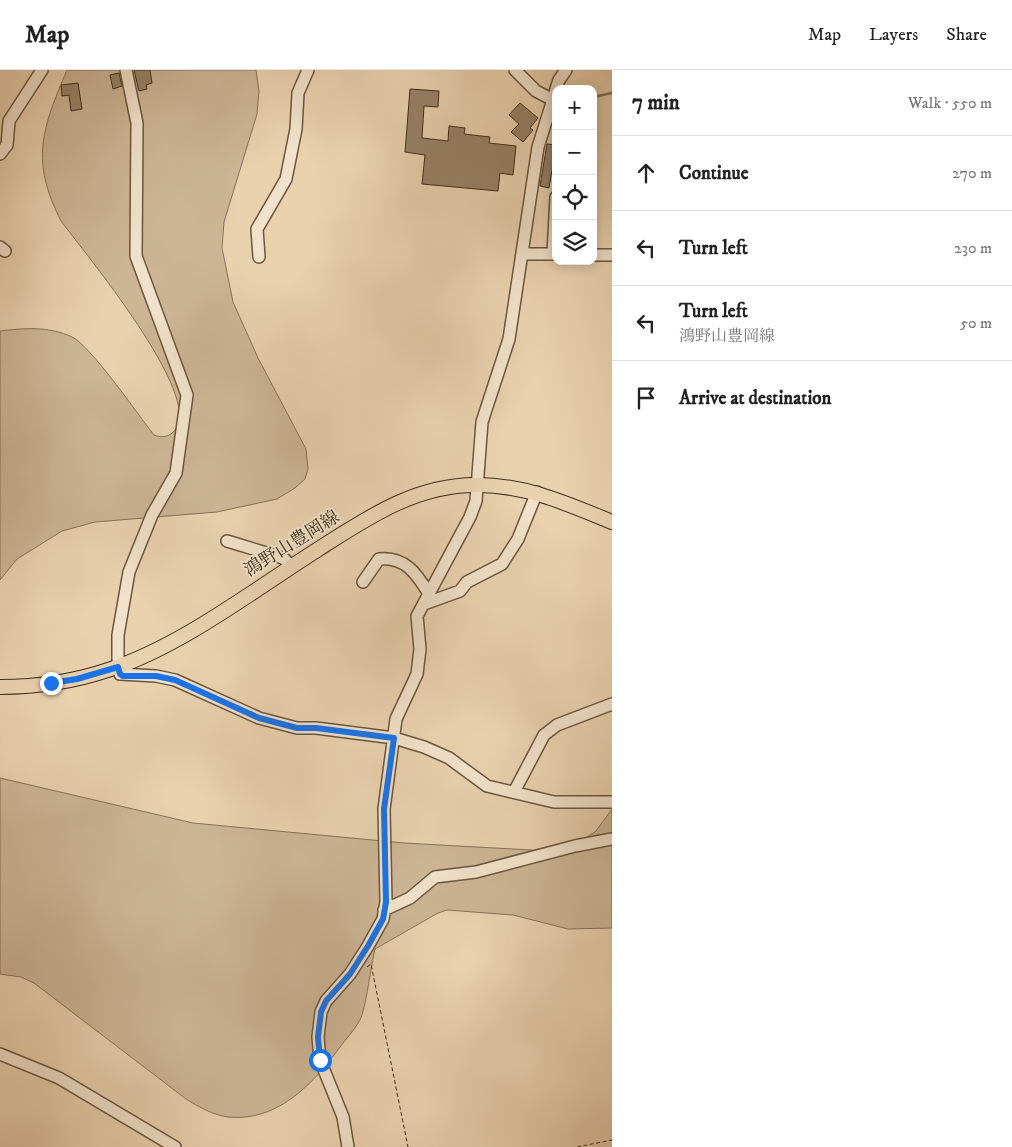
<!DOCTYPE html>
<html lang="en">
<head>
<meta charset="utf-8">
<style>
  body { margin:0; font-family:"IM FELL DW Pica","Noto Serif JP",serif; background:#f2f2f2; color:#222 }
  .controls { position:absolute; right:15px; top:15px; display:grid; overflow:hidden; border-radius:10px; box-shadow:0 2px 12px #0003 }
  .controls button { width:45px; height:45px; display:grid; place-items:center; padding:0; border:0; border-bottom:1px solid #e0e0e0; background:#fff; color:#222; font:25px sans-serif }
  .stop { position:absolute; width:15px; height:15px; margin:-11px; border:4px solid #1a73e8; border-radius:50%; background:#fff }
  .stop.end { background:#1a73e8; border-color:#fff; box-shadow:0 1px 5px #0008 }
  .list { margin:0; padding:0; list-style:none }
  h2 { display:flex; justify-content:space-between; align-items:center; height:65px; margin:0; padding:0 20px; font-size:21px }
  h2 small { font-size:16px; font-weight:400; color:#767676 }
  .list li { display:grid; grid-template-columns:32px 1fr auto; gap:15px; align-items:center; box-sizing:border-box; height:75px; padding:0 20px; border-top:1px solid #e0e0e0 }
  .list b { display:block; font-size:19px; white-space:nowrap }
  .list p { margin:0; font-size:16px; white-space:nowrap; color:#767676 }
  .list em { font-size:16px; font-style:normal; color:#767676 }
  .icon { flex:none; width:28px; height:28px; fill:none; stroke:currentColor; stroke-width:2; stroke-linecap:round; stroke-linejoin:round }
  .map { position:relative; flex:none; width:612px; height:1077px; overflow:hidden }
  header { display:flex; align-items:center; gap:30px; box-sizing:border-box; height:70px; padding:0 25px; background:#fff; border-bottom:1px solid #e0e0e0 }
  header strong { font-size:24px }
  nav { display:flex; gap:28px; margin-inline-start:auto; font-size:18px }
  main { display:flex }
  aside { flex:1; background:#fff }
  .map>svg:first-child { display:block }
  .green { fill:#ccb595; stroke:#867158 }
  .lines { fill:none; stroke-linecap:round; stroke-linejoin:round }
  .stream { stroke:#826e55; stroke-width:2.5 }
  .building { fill:#978267; stroke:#3f2d1b }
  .minor-casing { stroke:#6a5640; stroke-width:14 }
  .major-casing { stroke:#3f2d1b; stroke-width:16 }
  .path { stroke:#3f2d1b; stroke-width:1; stroke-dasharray:4 2.5; stroke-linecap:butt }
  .minor { stroke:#f1e1ca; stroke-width:11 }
  .major { stroke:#e9d1ae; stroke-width:14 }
  .route { stroke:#1a73e8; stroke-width:6 }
  .labels { text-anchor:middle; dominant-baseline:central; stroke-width:4; stroke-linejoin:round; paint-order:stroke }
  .street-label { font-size:18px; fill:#3f2d1b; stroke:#f1e1ca }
</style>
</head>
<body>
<header>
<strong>Map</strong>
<nav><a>Map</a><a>Layers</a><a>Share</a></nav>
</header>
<main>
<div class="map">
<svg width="612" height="1077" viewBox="0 0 612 1077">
  <rect width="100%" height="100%" fill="#e9d1ae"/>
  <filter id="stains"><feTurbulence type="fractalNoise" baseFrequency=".004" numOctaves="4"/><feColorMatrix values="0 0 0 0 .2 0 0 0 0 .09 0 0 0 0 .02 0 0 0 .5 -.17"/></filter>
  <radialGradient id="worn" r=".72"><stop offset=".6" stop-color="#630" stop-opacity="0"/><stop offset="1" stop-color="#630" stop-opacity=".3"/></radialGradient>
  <path class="green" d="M 67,0 L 256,0 L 259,21 L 257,44 L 224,152 L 222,178 L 233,232 L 258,288 L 306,379 L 308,399 L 305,409 L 295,418 L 277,429 L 217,442 L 95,452 L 62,461 L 17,489 L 0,510 L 0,261 C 24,258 49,256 72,267 C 90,275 139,346 154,365 C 162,368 170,367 175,360 C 204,326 84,182 61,151 C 30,90 42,59 67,0 Z
    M 0,708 L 193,753 L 404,773 L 531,780 L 553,781 L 581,771 L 596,761 L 612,739 L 612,858 L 568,859 L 513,845 L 447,840 L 438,843 L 375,879 C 371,895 366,938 360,950 C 354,961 344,971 337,981 C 311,1016 276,1052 228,1047 C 213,1045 199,1037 186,1029 L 34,913 L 21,907 L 0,904 Z"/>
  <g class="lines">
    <path class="stream" d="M 593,27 L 612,23"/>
  </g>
  <path class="building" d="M 134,0 L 150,0 L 152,13 L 146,15 L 147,19 L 139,21 Z
    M 119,3 L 122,16 L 113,19 L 110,5 Z
    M 78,13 L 82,39 L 71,41 L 69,25 L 62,26 L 61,15 Z
    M 410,19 L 439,21 L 438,37 L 424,36 L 422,68 L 448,71 L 449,56 L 465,58 L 464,64 L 490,67 L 489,73 L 516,76 L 513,105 L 500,103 L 498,121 L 422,114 L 425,85 L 405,82 Z
    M 520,33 L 538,48 L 530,58 L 533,60 L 523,72 L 511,62 L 519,54 L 509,45 Z
    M 547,74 L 556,75 L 556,94 L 553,94 L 549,118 L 540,116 Z"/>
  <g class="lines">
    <g class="minor-casing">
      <path id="minor" d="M 126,0 L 137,53 L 136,186 L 187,325 L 176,403 L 152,445 L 129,502 L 118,565 L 118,597 L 120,604 L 156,606 L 175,610 L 259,648 L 297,658 L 316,658 L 394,668 L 424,677 L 449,688 L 487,716 L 554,732 L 612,732
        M 515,0 L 536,21 L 553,30
        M 556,19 L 559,10 L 566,0
        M 0,84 L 7,75 L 9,51 L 42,0
        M 0,177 L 5,181
        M 522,184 L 556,184
        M 553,184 L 556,127
        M 593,185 L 612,185
        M 259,187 L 257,159 L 286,109 L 296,59 L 298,23 L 308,0
        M 227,471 L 283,488 L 292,496
        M 363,512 L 379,489 C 405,486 417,504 429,524
        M 424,534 L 460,521 L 467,512 L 502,494 L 518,469 L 537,422
        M 514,722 L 544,665 L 557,655 L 612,634
        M 384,840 L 410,828 L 435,807 L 476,802 L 575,776 L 612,769
        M 0,984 L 59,1008 L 175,1077
        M 348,1077 L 343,1047 L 320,990 L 318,967 L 321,942 L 326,931 L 350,904 L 368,876 L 383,849 L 386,832 L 384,739 L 396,649 L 417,604 L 420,579 L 417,546 L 470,447 L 476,431 L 482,352 L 509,269 L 538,77 L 556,20"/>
    </g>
    <g class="major-casing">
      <path id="major" d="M 0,617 C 37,617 76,611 111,599 C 181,576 254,520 317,480 C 367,448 416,414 478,415 C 526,415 568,434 612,452"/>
    </g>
    <path class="path" d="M 367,897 L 371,894 L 408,1077
      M 577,1077 L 612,1070"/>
    <use href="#minor" class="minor"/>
    <use href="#major" class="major"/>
  </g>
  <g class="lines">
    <path class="route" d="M 51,613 L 77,609 L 118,597 L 120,604 L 123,606 L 156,606 L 175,610 L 259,648 L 297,658 L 316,658 L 394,668 L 384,739 L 386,832 L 383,849 L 368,876 L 350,904 L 326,931 L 321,942 L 318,967 L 320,990"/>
  </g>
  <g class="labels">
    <g class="street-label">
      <text transform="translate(292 474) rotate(-32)">鴻野山豊岡線</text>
    </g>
  </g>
  <rect width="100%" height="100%" filter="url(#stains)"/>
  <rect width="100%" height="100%" fill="url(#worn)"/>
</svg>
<div class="controls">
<button>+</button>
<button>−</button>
<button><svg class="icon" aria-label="locate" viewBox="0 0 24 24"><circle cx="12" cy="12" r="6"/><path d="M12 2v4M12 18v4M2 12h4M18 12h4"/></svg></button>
<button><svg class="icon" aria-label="layers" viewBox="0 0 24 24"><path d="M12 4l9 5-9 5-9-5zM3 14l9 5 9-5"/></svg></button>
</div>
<div class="stop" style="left:320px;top:990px"></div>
<div class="stop end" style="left:51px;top:613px"></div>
</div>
<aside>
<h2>7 min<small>Walk · 550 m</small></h2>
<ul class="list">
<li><svg class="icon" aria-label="ahead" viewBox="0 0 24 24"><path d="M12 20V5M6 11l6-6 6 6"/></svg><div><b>Continue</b></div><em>270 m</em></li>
<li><svg class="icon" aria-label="left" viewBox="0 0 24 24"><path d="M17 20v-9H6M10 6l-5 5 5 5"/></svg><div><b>Turn left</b></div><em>230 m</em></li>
<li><svg class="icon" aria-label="left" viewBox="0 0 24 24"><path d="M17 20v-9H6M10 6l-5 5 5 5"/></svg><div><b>Turn left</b><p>鴻野山豊岡線</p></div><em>50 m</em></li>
<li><svg class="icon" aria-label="arrive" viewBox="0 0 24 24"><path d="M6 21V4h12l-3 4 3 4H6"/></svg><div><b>Arrive at destination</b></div></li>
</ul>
</aside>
</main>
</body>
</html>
